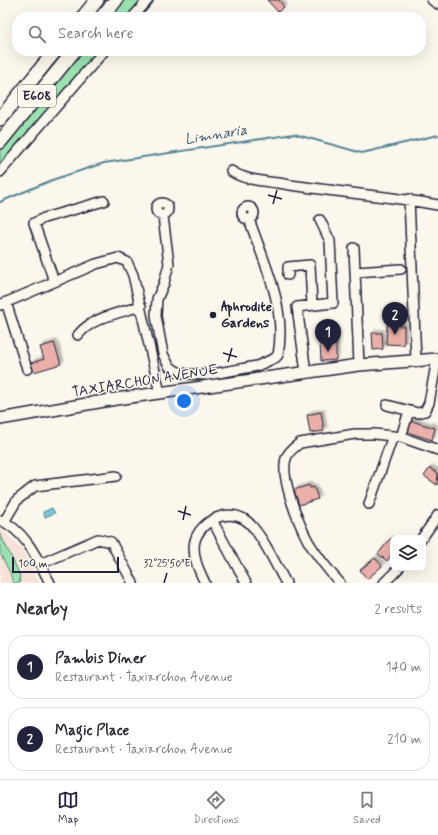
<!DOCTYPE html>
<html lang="en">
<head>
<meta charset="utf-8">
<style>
  body { margin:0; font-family:Mynerve,sans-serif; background:#f2f2f3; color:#2b2b33 }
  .controls { position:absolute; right:12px; bottom:12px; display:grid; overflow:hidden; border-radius:8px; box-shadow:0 4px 16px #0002 }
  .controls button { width:36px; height:36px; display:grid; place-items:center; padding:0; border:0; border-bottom:1px solid #e1e1e2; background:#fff; color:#2b2b33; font:20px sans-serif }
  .scale { position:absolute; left:12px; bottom:10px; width:107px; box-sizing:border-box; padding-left:4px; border:2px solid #22223b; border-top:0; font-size:11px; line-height:14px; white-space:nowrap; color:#22223b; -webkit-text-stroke:3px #fbf7ec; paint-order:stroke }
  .you { position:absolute; left:184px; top:401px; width:14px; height:14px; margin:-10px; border:3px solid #fff; border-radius:50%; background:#1a73e8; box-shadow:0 0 0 6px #1a73e833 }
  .badge { display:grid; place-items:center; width:26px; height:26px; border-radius:50%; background:#22223b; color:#fff; font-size:13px; font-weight:700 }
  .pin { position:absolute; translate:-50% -33px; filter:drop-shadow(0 1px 2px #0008) }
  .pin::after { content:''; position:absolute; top:21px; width:14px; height:12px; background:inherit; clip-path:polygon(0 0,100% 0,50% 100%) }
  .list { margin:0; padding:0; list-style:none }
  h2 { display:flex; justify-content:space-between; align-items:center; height:52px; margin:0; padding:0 16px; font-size:17px }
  h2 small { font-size:13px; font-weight:400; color:#7c7c81 }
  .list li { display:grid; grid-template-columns:26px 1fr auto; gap:12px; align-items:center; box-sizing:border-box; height:64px; margin:0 8px 8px; padding:0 8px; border:1px solid #e1e1e2; border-radius:16px }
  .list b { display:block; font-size:15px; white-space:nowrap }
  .list p { margin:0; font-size:13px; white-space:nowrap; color:#7c7c81 }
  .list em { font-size:13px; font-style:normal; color:#7c7c81 }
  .icon { flex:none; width:22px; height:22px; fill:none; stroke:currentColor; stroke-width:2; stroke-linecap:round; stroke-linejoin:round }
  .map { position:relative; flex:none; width:438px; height:583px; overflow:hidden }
  .search { position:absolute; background:#fff; box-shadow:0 4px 16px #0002; left:12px; right:12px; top:12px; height:44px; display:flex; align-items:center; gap:10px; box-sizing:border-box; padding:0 14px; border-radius:16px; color:#7c7c81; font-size:15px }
  .sheet { height:196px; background:#fff }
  nav { display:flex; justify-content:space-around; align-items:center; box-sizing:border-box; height:56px; border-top:1px solid #e1e1e2; background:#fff; font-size:11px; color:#7c7c81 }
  nav a { display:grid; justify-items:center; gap:2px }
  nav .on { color:#22223b }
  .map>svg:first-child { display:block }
  .built { fill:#f6e1d8 }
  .green { fill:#9ae3b1; stroke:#5e8276 }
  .water { fill:#78c7d5; stroke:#568597 }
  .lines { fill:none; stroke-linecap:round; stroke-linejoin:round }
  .stream { stroke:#568597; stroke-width:2 }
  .building { fill:#eaafa8; stroke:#22223b; filter:url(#shadow) }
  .minor-casing { stroke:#22223b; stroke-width:12 }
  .major-casing { stroke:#22223b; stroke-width:14 }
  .highway-casing { stroke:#22223b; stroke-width:16 }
  .minor { stroke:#fbf7ec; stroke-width:9 }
  .major { stroke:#fbf7ec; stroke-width:11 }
  .highway { stroke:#fbf7ec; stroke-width:13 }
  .ticks { fill:none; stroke:#22223b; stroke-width:1.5 }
  .poi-dot { fill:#22223b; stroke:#fbf7ec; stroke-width:1.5 }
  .labels { text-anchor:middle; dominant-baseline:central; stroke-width:3; stroke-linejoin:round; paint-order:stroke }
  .shield { fill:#fbf7ec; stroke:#636270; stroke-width:1 }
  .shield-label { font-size:13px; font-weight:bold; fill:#22223b }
  .poi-label { font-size:14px; font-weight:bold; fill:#22223b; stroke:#fbf7ec; text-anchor:start }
  .street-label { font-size:14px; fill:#22223b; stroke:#fbf7ec }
  .water-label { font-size:15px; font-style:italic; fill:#405c71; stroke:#fbf7ec }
  .ticks-label { font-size:10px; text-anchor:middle; fill:#22223b; stroke:#fbf7ec; stroke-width:3; stroke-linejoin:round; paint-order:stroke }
</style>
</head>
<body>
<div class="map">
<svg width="438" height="583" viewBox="0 0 438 583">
  <defs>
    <filter id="shadow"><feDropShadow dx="3" dy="-3" stdDeviation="1" flood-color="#0004"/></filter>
  </defs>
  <rect width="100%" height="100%" fill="#fbf7ec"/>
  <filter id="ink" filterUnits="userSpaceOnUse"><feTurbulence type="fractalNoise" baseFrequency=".025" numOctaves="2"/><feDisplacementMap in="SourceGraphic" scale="8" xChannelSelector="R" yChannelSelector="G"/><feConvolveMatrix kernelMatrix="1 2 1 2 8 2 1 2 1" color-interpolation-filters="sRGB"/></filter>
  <g filter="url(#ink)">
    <path class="built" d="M 0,528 L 21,548 L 40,583 L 0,583 Z"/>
    <path class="green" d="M 121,0 L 142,0 L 127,17 L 106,17 Z
      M 78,51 L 98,51 L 0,165 L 0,143 Z
      M 0,534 L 19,573 L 20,583 L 13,583 L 10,573 L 0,553 Z"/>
    <path class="water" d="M 52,508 L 55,513 L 45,517 L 43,512 Z"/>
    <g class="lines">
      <path class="stream" d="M 0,202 L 52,180 L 104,163 L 294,134 L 362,153 L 438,135"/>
    </g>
    <path class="building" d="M 267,0 L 279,0 L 284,7 L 278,12 Z
      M 387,325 L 404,326 L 404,345 L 386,344 Z
      M 322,332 L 336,332 L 336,360 L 321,361 L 320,343 L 323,343 Z
      M 372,333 L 382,333 L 383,349 L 373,350 Z
      M 54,343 L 61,364 L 34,372 L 31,363 L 44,359 L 40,347 Z
      M 321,412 L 324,431 L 310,433 L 307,415 Z
      M 408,420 L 435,428 L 432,440 L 404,431 Z
      M 430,468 L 438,474 L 437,485 L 424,476 Z
      M 309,485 L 310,488 L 314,487 L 318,499 L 299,505 L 294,490 Z
      M 390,539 L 393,541 L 393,553 L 387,561 L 378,554 Z
      M 375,558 L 382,566 L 367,579 L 360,570 Z"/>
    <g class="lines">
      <g class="minor-casing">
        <path id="minor" d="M 432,0 L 438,4
          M 133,17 L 148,0
          M 231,171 C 244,180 263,181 278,183 C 331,192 385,195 438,205
          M 0,172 L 104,51
          M 409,199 L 416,360
          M156 209a6 6 0 1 1 12 0a6 6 0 1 1-12 0Z
          M242 213a6 6 0 1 1 12 0a6 6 0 1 1-12 0Z
          M 163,216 L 169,264 L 164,283 L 157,299 L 156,316 L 163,354 L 169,366 L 176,371 L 186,374 L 207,375 L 257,366 L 275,358 L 278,355 C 287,307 264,263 249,219
          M 354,248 L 359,365
          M 355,272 L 401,269
          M 288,275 L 288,267 L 310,265 L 312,305
          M 54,281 L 34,223 L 44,218 L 104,201
          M 6,302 L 27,369
          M 0,305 L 96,264 L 118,258 L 127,262 L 133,275 L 160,393
          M 78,335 C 92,317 120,313 141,306
          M 306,372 L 297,307 L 333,303 L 330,241 L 320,220
          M 387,405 L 418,413 L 425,411 L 429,403 L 437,359
          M 401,437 L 409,411
          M 369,504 L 393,436
          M 0,520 C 26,531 38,560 50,583
          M 212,520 L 246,583
          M 4,522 L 17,500 L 35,486 L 116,476
          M 422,538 L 438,515
          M 40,564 L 98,539 L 111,542 L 133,583
          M 205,583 C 200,572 194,561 194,548 C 194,525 224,507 244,519 C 260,529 276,566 286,583
          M 340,583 C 328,570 317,556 308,541 C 299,524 278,474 287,456 C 290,450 295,447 300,443 L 355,434 L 375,434 L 401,437 L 438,450
          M 384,583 L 399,568"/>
      </g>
      <g class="major-casing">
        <path id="major" d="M 0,419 L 116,399 L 359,365 L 438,359"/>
      </g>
      <g class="highway-casing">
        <path id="highway" d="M 83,17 L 97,0
          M 102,17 L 116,0
          M 0,119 L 55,51
          M 0,142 L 74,51"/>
      </g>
      <use href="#minor" class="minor"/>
      <use href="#major" class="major"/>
      <use href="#highway" class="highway"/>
    </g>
  </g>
  <path class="ticks" d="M 268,195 L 282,199M 273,204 L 277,190M 223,353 L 237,357M 228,362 L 232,348M 178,511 L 191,515M 183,520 L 186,506M 164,583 L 167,573"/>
  <circle class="poi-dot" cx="213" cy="315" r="4"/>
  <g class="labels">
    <rect class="shield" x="18" y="85" width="38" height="22" rx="3"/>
    <g class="shield-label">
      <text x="37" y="96">E608</text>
    </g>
    <g class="poi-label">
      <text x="221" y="307">Aphrodite<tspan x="221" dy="16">Gardens</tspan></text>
    </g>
    <g class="street-label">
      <text transform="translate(145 381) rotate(-9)">TAXIARCHON AVENUE</text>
    </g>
    <g class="water-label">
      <text transform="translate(216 135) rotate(-9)">Limnaria</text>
    </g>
  </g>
  <g class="ticks-label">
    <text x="167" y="567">32°25'50"E</text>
  </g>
</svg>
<div class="controls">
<button><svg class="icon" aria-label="layers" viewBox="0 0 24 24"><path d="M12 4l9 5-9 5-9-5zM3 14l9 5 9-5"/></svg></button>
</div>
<div class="scale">100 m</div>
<div class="you"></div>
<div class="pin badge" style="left:328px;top:352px">1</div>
<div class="pin badge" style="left:395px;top:335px">2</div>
<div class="search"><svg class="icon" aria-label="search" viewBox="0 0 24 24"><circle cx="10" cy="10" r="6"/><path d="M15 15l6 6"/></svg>Search here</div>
</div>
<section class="sheet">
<h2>Nearby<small>2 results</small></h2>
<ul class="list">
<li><span class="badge">1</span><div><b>Pambis Diner</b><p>Restaurant · Taxiarchon Avenue</p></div><em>140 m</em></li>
<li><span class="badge">2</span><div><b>Magic Place</b><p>Restaurant · Taxiarchon Avenue</p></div><em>210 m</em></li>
</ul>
</section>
<nav>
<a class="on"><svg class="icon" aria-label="map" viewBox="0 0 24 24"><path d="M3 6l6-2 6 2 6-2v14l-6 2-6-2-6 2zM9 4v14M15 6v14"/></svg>Map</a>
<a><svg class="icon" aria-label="directions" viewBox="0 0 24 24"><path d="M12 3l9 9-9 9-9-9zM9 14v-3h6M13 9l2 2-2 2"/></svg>Directions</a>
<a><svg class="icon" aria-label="saved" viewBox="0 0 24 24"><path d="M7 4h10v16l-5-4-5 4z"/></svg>Saved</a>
</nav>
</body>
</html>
